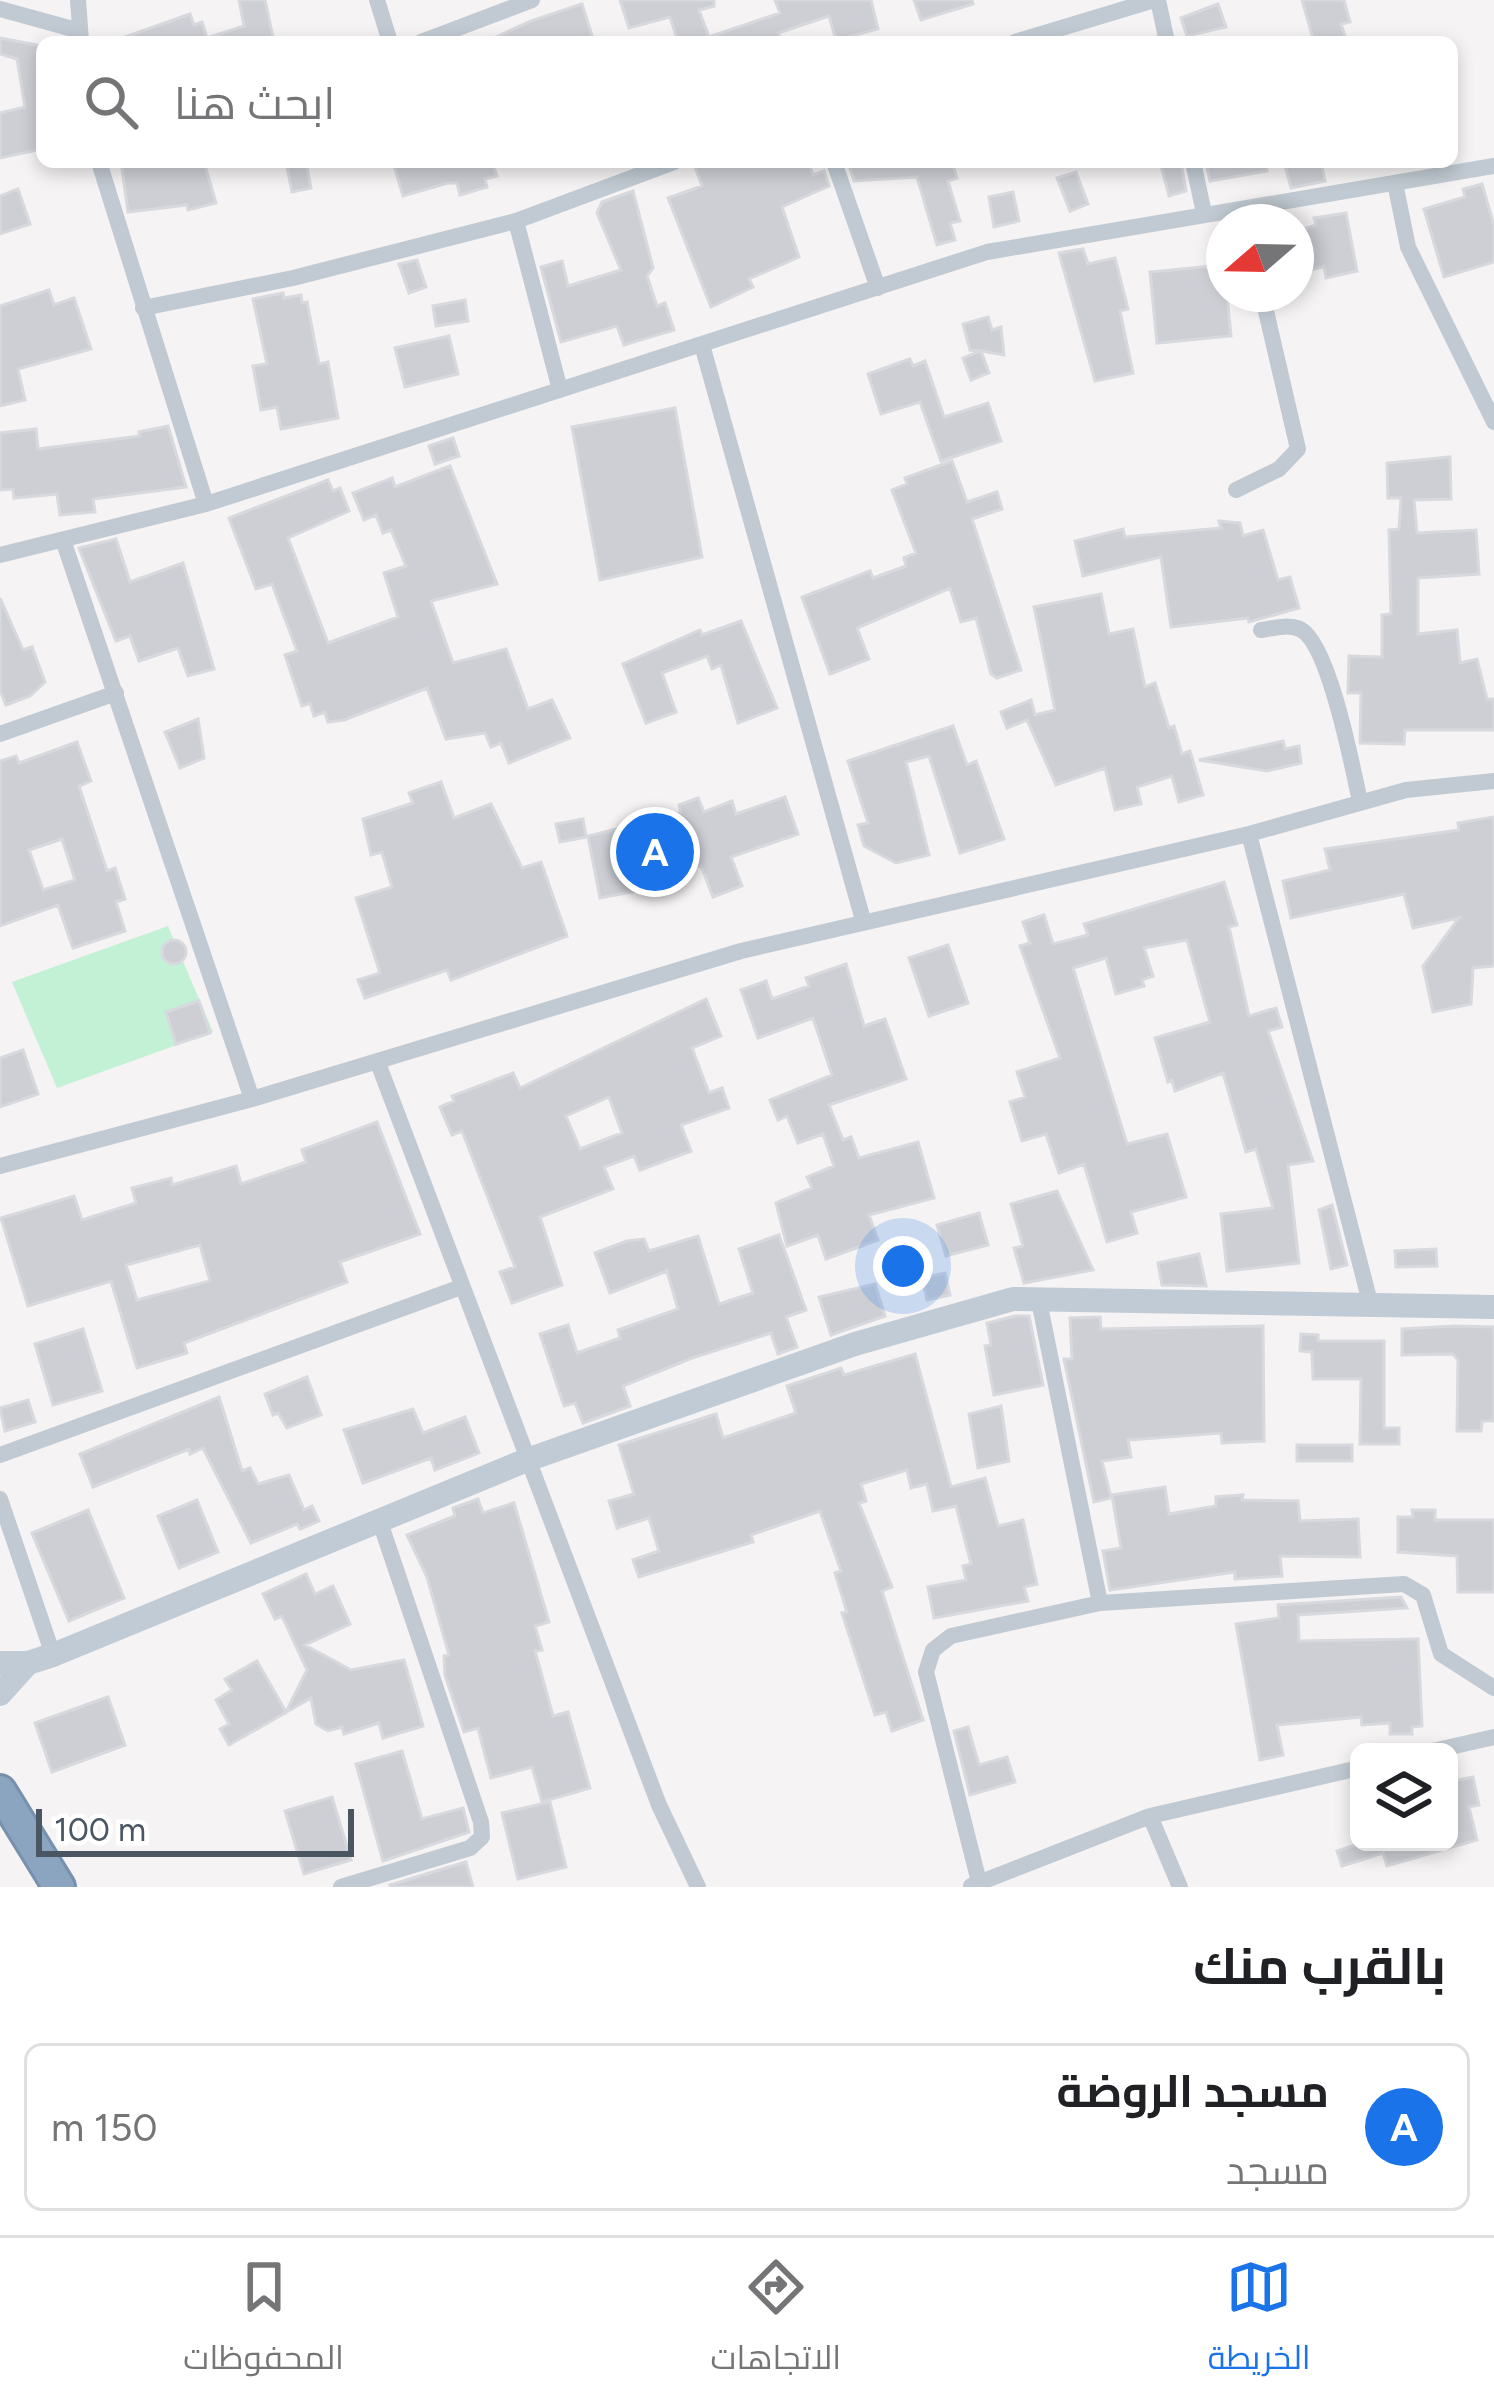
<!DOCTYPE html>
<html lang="ar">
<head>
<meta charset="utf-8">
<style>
  body { margin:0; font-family:Figtree,Cairo,sans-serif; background:#f6f6f6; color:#202124; direction:rtl }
  .controls { position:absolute; right:36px; bottom:36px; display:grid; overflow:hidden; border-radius:18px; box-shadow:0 6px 18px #0003 }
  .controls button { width:108px; height:108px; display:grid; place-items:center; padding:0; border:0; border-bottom:3px solid #e0e0e0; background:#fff; color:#202124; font:60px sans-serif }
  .compass { position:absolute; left:1206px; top:204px; width:108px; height:108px; border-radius:50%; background:#fff; box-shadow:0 6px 18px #0003; rotate:250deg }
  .scale { position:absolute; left:36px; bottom:30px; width:318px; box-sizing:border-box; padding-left:12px; border:6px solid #4a5661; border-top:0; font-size:33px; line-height:42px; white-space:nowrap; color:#4a5661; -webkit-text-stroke:9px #fff; paint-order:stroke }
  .you { position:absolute; left:903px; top:1266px; width:42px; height:42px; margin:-30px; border:9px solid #fff; border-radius:50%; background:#1a73e8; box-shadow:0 0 0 18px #1a73e833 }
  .badge { display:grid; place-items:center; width:78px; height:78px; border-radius:50%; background:#1a73e8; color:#fff; font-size:39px; font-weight:700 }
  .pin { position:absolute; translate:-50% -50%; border:6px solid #fff; box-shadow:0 3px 12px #0006 }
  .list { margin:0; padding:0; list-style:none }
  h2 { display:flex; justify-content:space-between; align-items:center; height:156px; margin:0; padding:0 48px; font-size:51px }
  h2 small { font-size:39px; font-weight:400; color:#757577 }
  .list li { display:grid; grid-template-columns:78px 1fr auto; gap:36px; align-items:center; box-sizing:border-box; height:168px; margin:0 24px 24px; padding:0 24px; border:3px solid #e0e0e0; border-radius:18px }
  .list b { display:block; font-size:45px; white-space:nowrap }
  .list p { margin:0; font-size:39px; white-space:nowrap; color:#757577 }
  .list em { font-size:39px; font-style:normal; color:#757577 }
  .icon { flex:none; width:66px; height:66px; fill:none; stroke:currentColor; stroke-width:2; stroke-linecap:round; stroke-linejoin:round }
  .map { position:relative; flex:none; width:1494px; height:1887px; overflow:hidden; direction:ltr }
  .search { position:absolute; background:#fff; box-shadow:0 6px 18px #0003; left:36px; right:36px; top:36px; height:132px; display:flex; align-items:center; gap:30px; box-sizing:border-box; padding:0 42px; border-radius:18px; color:#757577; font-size:45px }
  .sheet { height:348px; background:#fff }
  nav { display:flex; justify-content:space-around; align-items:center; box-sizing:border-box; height:168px; border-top:3px solid #e0e0e0; background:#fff; font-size:33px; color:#757577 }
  nav a { display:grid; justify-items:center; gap:6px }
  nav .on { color:#1a73e8 }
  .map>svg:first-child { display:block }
  .green { fill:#c3f1d5 }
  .building { fill:#cdcfd5; stroke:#d7d9de; stroke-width:3; fill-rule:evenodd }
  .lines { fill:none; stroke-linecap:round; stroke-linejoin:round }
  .highway-casing { stroke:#7690ad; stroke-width:36 }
  .street { stroke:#c1cad2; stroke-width:16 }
  .secondary { stroke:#c1cbd6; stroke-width:24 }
  .highway { stroke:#8ba5c1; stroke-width:30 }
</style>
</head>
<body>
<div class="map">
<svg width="1494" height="1887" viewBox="0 0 1494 1887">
  <rect width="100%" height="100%" fill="#f5f3f3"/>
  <path class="green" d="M 168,926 L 213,1032 L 57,1088 L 12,982 Z"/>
  <path class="building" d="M 239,0 L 265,0 L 274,42 L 111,42 L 190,14 L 194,25 L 202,22 L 207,38 L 244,26 Z
    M 620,0 L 714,0 L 714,6 L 699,10 L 709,37 L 780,13 L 775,0 L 871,0 L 878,29 L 836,40 L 829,16 L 778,33 L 782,42 L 678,42 L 670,17 L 629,28 Z
    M 914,0 L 972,0 L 973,4 L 921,20 Z
    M 1302,0 L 1344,0 L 1350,22 L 1341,24 L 1347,42 L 1314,42 Z
    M 582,4 L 594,42 L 485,42 L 531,21 Z
    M 1218,4 L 1226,27 L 1187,36 L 1181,18 Z
    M 0,38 L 42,46 L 42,149 L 0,158 L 0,113 L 25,107 L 17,59 L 0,54 Z
    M 121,162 L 204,162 L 216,203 L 188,210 L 187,205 L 128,212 Z
    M 286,162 L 306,162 L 311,188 L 292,192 Z
    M 393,162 L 429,162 L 430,167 L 492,162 L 497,176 L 485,179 L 487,187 L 460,195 L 457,183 L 448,183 L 403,196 Z
    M 708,162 L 808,162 L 813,175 L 824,171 L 829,186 L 782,207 L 799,257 L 749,279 L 753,287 L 711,307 L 668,198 L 702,186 L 695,167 Z
    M 848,162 L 952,162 L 957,178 L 948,181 L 960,221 L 950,223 L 955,240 L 937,245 L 917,177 L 854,181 Z
    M 1160,162 L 1181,162 L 1186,191 L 1169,196 Z
    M 1266,162 L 1267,171 L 1210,181 L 1206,163 Z
    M 1284,162 L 1321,162 L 1325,181 L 1291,188 Z
    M 1076,172 L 1088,204 L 1070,211 L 1057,178 Z
    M 1482,184 L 1494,226 L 1494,262 L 1444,277 L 1424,209 L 1465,197 L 1463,189 Z
    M 18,189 L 30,224 L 0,234 L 0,196 Z
    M 633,191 L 653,268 L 647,276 L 657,306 L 665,303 L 674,330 L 624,345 L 617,326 L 561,342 L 541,267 L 562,261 L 568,286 L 621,270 L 597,213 L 602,202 Z
    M 1013,192 L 1019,221 L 994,227 L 989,197 Z
    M 1346,213 L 1357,271 L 1326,278 L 1324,266 L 1296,275 L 1296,232 L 1316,225 L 1314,218 Z
    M 1083,249 L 1088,264 L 1115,258 L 1128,309 L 1120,311 L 1133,373 L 1095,381 L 1059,253 Z
    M 417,260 L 426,287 L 409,293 L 399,264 Z
    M 1224,265 L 1231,336 L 1157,343 L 1150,272 Z
    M 49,290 L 54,305 L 74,298 L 91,349 L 18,369 L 25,400 L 0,406 L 0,306 Z
    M 283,293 L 284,298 L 301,295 L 302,303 L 307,302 L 319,364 L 328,362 L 338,418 L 281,429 L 277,407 L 261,410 L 253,366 L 267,364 L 253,299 Z
    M 465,300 L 468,321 L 436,326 L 433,306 Z
    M 988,317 L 992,330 L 1001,327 L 1004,355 L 981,351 L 989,373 L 971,380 L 963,358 L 981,351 L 970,350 L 963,324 Z
    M 449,336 L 458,374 L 405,387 L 395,348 Z
    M 910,359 L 913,366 L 925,361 L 944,417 L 988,403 L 1001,441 L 941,461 L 920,402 L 881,414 L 868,374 Z
    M 675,408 L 702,557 L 600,580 L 572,427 Z
    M 168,426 L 186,487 L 93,499 L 95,512 L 60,515 L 57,494 L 14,498 L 13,489 L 0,490 L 0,433 L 36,429 L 38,449 L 140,436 L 139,432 Z
    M 453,438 L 459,456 L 435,464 L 429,446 Z
    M 1450,457 L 1451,499 L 1414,500 L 1417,533 L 1476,530 L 1479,574 L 1418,578 L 1418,634 L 1457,630 L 1460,663 L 1477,659 L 1487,699 L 1494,699 L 1494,730 L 1405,730 L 1404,744 L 1360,743 L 1361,693 L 1348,693 L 1349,656 L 1382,657 L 1382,615 L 1391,614 L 1389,530 L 1399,529 L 1401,498 L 1388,498 L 1387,463 Z
    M 952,461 L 967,502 L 997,492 L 1002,509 L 972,519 L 1021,670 L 997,678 L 991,674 L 976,618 L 961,622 L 950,588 L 857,628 L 869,659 L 830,674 L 802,597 L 870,571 L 873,578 L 906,566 L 904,558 L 916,553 L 892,490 L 907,484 L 905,478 Z
    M 450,466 L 497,584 L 431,601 L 453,663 L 506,649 L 528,709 L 552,700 L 570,738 L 509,763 L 501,743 L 491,747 L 485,733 L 446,739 L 427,688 L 344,720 L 328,722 L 325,712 L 314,716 L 310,703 L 302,706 L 285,655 L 297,651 L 272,584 L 256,589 L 229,518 L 328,480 L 333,491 L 340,488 L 349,511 L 288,538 L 328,643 L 398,617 L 384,573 L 406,566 L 391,530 L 383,533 L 376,515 L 364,520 L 353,493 L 392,478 L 395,487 Z
    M 1219,521 L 1240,523 L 1243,536 L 1263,530 L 1278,580 L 1290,577 L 1299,608 L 1249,622 L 1248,618 L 1171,627 L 1161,557 L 1083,576 L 1075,541 L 1123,529 L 1125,537 L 1221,528 Z
    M 116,539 L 130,582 L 183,563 L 214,669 L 188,676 L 178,648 L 139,661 L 130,636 L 116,641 L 79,548 Z
    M 1101,594 L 1109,634 L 1133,629 L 1145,687 L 1155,683 L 1169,728 L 1174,726 L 1182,754 L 1190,751 L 1203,795 L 1179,802 L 1172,776 L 1137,787 L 1141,804 L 1115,810 L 1105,768 L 1056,785 L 1027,720 L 1007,728 L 1001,712 L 1031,700 L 1035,715 L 1055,710 L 1034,607 Z
    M 0,598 L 23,650 L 32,647 L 45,682 L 30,696 L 6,705 L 0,690 Z
    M 741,621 L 777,708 L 738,723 L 721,665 L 712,669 L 707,656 L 662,673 L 676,712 L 646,723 L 623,664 L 700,630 L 702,635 Z
    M 198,719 L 204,758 L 180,768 L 165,732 Z
    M 953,726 L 967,765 L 976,761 L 1004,839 L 960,853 L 929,756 L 906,762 L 929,855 L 896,863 L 864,846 L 858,825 L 868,823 L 848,761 Z
    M 1283,741 L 1285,749 L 1299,746 L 1301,763 L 1267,771 L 1199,760 Z
    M 77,742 L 91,781 L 79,786 L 107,871 L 115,868 L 125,899 L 116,902 L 125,931 L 73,948 L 58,905 L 0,926 L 0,761 L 16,756 L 19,763 ZM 62,839 L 75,880 L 43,890 L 29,850 Z
    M 441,782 L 454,818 L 491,804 L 522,868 L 541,862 L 567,936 L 451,980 L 447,970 L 365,998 L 358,980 L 380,973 L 356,898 L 392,887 L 382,852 L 371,855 L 363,819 L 413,803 L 409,793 Z
    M 785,797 L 798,834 L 731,857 L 742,886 L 713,897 L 701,866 L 665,873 L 667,885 L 600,898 L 588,836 L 681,813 L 679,805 L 698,798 L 704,812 L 732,801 L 736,814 Z
    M 1494,817 L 1494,966 L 1473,968 L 1471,1004 L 1433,1012 L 1423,966 L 1459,918 L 1413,928 L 1404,894 L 1291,918 L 1283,881 L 1330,870 L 1325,849 L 1459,830 L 1458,823 Z
    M 583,819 L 586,837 L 560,842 L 556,824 Z
    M 1224,882 L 1237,925 L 1229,927 L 1249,1016 L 1276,1008 L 1282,1027 L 1268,1031 L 1313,1161 L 1288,1165 L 1299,1263 L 1227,1271 L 1221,1214 L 1273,1208 L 1256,1149 L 1246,1152 L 1223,1073 L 1175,1091 L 1172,1080 L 1168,1082 L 1155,1038 L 1210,1022 L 1187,940 L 1144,948 L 1153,976 L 1142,980 L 1144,986 L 1116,994 L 1106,958 L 1073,968 L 1127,1144 L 1167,1134 L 1186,1197 L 1131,1212 L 1137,1233 L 1107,1242 L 1084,1164 L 1059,1173 L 1046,1134 L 1022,1141 L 1010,1102 L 1025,1097 L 1017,1072 L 1060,1058 L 1020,946 L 1030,943 L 1023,922 L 1044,915 L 1053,944 L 1088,935 L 1084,924 Z
    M162 952a12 12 0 1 1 24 0a12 12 0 1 1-24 0Z
    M 948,945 L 968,1003 L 929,1016 L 909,958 Z
    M 846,964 L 864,1026 L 885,1019 L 906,1079 L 829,1105 L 843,1140 L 851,1137 L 859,1158 L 918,1142 L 934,1198 L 869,1215 L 878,1240 L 826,1259 L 818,1235 L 787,1246 L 776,1203 L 812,1188 L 807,1177 L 834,1166 L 823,1134 L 798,1143 L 787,1116 L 778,1120 L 770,1100 L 832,1075 L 813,1018 L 758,1038 L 741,990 L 766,981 L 772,999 L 809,986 L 806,978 Z
    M 706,999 L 721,1036 L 692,1048 L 709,1093 L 722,1088 L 729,1108 L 681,1125 L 691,1151 L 640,1170 L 634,1156 L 604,1167 L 613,1189 L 540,1217 L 562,1285 L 512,1303 L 500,1272 L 515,1267 L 462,1131 L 452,1135 L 440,1107 L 454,1101 L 452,1096 L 513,1073 L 520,1088 ZM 609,1097 L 622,1133 L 580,1149 L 566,1116 Z
    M 199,1001 L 210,1033 L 176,1044 L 166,1012 Z
    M 23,1050 L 38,1094 L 0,1107 L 0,1058 Z
    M 377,1122 L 420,1234 L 340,1262 L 347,1282 L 184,1343 L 187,1353 L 137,1368 L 111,1281 L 28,1306 L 1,1218 L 74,1196 L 82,1220 L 136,1203 L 132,1188 L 171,1178 L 172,1185 L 236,1166 L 241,1184 L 306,1162 L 302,1150 ZM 200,1245 L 210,1281 L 137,1300 L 126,1265 Z
    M 1057,1191 L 1093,1270 L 1024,1283 L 1014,1248 L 1023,1246 L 1011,1204 Z
    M 1332,1205 L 1347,1265 L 1331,1269 L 1319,1210 Z
    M 979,1213 L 988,1245 L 946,1256 L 937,1225 Z
    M 779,1235 L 806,1310 L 786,1317 L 797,1347 L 778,1354 L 771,1333 L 692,1358 L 623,1386 L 630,1406 L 583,1423 L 575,1403 L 564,1406 L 540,1334 L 568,1325 L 577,1353 L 620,1338 L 618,1330 L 678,1309 L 667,1271 L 610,1293 L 595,1253 L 627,1241 L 644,1239 L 649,1251 L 698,1236 L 719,1304 L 753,1293 L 739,1249 Z
    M 1436,1249 L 1437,1266 L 1396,1267 L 1395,1251 Z
    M 1199,1254 L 1206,1286 L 1162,1285 L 1158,1263 Z
    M 945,1273 L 950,1295 L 927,1300 L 922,1278 Z
    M 875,1284 L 885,1316 L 831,1335 L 819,1297 Z
    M 1015,1316 L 1029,1316 L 1043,1385 L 994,1395 L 985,1346 L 991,1345 L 987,1323 Z
    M 1100,1317 L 1101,1329 L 1263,1326 L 1264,1441 L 1222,1443 L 1221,1433 L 1128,1440 L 1131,1457 L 1102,1461 L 1111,1498 L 1094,1502 L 1064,1359 L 1072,1359 L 1070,1318 Z
    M 1454,1326 L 1494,1327 L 1494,1421 L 1482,1421 L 1481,1431 L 1457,1431 L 1458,1360 L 1453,1354 L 1402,1355 L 1402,1329 Z
    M 83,1329 L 102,1391 L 53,1405 L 35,1344 Z
    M 1301,1334 L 1318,1335 L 1318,1341 L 1384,1341 L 1384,1428 L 1399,1428 L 1399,1444 L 1360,1444 L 1361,1379 L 1313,1379 L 1312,1352 L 1300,1351 Z
    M 915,1354 L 951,1487 L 985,1478 L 998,1526 L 1023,1520 L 1037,1584 L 1024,1587 L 1028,1601 L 934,1618 L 928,1587 L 966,1580 L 963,1566 L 971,1564 L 956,1506 L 933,1511 L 927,1484 L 911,1488 L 907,1470 L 861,1484 L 866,1501 L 859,1503 L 892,1587 L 882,1591 L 923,1720 L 892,1731 L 886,1712 L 875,1715 L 842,1613 L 847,1612 L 835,1573 L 841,1571 L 820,1511 L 751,1535 L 753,1542 L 639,1577 L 633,1560 L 659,1551 L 649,1518 L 617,1528 L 609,1501 L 634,1494 L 619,1445 L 716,1414 L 723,1438 L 796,1413 L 787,1386 L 841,1368 L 844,1375 Z
    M 307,1377 L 321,1415 L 287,1428 L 278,1413 L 273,1415 L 265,1394 Z
    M 219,1397 L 242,1471 L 250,1468 L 258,1484 L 289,1475 L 304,1510 L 312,1506 L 319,1521 L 300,1529 L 297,1524 L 251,1543 L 203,1448 L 190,1454 L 189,1449 L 93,1487 L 80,1454 Z
    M 28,1400 L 35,1422 L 5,1431 L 0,1408 Z
    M 1001,1406 L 1009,1461 L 978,1468 L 969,1414 Z
    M 413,1409 L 423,1433 L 465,1417 L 479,1453 L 435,1470 L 431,1458 L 363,1483 L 344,1430 Z
    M 1297,1445 L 1352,1445 L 1352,1461 L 1297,1461 Z
    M 1165,1487 L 1169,1514 L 1216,1506 L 1216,1497 L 1243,1495 L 1242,1500 L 1298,1501 L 1300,1521 L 1358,1519 L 1360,1557 L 1280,1556 L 1282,1576 L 1235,1579 L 1235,1572 L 1110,1590 L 1103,1551 L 1121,1548 L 1112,1495 Z
    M 478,1499 L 483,1513 L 514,1503 L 549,1622 L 535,1626 L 542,1650 L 535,1651 L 553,1716 L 568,1712 L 590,1788 L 542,1802 L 532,1767 L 491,1778 L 478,1728 L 464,1732 L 445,1675 L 444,1656 L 449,1655 L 427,1577 L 407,1535 L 455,1516 L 453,1508 Z
    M 197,1500 L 218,1552 L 179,1568 L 158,1516 Z
    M 88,1510 L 124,1598 L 69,1621 L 32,1533 Z
    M 1412,1510 L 1435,1510 L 1435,1520 L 1494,1520 L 1494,1592 L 1458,1592 L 1457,1556 L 1398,1552 L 1398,1517 L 1413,1517 Z
    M 306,1574 L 315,1594 L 333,1586 L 350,1624 L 305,1645 L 351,1670 L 404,1660 L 423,1726 L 383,1738 L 379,1723 L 344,1734 L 342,1727 L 328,1731 L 316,1724 L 311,1698 L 229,1745 L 220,1729 L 229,1724 L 216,1700 L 232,1690 L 225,1679 L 257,1661 L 286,1712 L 307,1670 L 282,1616 L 275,1619 L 263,1594 Z
    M 1401,1597 L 1407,1608 L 1298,1615 L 1299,1641 L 1418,1639 L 1422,1726 L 1412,1727 L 1412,1734 L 1390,1734 L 1390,1723 L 1362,1725 L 1361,1717 L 1277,1725 L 1283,1755 L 1260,1760 L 1236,1624 L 1279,1618 L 1278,1605 Z
    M 108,1697 L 125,1745 L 52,1772 L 35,1723 Z
    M 968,1727 L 979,1765 L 1007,1757 L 1015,1782 L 970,1795 L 954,1731 Z
    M 402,1751 L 422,1819 L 463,1808 L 469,1832 L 383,1861 L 356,1764 Z
    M 1473,1777 L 1479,1805 L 1469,1807 L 1477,1840 L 1387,1866 L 1383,1853 L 1342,1866 L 1337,1851 L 1364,1842 L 1449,1842 L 1449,1782 Z
    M 332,1797 L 351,1860 L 304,1874 L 285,1811 Z
    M 550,1802 L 566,1867 L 518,1879 L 502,1813 Z
    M 466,1862 L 473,1887 L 391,1887 L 390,1885 Z"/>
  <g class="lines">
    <g class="highway-casing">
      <path id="highway" d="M 0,1791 L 59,1887"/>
    </g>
    <path class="street" d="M 78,0 L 81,41
      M 377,0 L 390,42
      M 1158,0 L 1167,42
      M 0,9 L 80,31
      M 421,42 L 532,0
      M 1015,42 L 1154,0
      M 99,162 L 206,504
      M 834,162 L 878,288
      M 1193,162 L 1204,213
      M 1395,183 L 1408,247 L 1494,422
      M 516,221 L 560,390
      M 143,308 L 293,278 L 516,221 L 674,162
      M 702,345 L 863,920
      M 1236,490 L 1279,469 L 1298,449 L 1262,294
      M 63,540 L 252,1099
      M 0,555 L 206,504 L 987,252 L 1494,166
      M 1261,630 C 1274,628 1288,624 1300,629 C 1329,643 1353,769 1360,802
      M 0,734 L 116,693
      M 1249,834 L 1371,1306
      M 378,1063 L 659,1805 L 698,1887
      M 0,1166 L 252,1099 L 741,951 L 1249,834 L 1406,790 L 1494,781
      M 1038,1296 L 1100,1603
      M 0,1455 L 461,1287
      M 0,1499 L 53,1655
      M 1428,1752 L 1494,1737
      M 1150,1816 L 1180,1887
      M 979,1882 L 926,1672 L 933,1650 L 951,1636 L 1100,1603 L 1404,1584 L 1423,1595 L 1441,1654 L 1494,1688
      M 971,1886 L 1150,1816 L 1359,1768
      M 341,1887 L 470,1848 L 482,1837 L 481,1822 L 380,1522"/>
    <path class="secondary" d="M 0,1663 L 28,1663 L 53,1655 L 527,1460 L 855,1344 L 1013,1299 L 1494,1307
      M 0,1694 L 28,1663"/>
    <use href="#highway" class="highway"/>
  </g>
</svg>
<div class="controls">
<button><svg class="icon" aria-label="layers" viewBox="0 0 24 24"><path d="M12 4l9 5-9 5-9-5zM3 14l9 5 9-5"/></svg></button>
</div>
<svg class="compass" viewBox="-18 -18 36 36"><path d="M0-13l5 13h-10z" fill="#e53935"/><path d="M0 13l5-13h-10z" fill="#757577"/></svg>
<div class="scale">100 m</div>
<div class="you"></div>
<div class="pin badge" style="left:655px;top:852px">A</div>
<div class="search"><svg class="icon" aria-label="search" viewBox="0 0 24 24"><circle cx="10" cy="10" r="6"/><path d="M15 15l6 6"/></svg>ابحث هنا</div>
</div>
<section class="sheet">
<h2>بالقرب منك<small></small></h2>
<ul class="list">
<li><span class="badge">A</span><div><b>مسجد الروضة</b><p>مسجد</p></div><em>150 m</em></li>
</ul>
</section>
<nav>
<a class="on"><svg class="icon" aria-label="map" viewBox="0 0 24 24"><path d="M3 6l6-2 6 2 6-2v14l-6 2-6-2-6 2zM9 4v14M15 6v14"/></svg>الخريطة</a>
<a><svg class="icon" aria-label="directions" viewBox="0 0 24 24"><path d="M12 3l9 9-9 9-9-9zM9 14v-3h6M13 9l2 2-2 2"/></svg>الاتجاهات</a>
<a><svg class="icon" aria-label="saved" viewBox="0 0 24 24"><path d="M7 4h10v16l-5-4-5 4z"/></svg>المحفوظات</a>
</nav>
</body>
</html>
